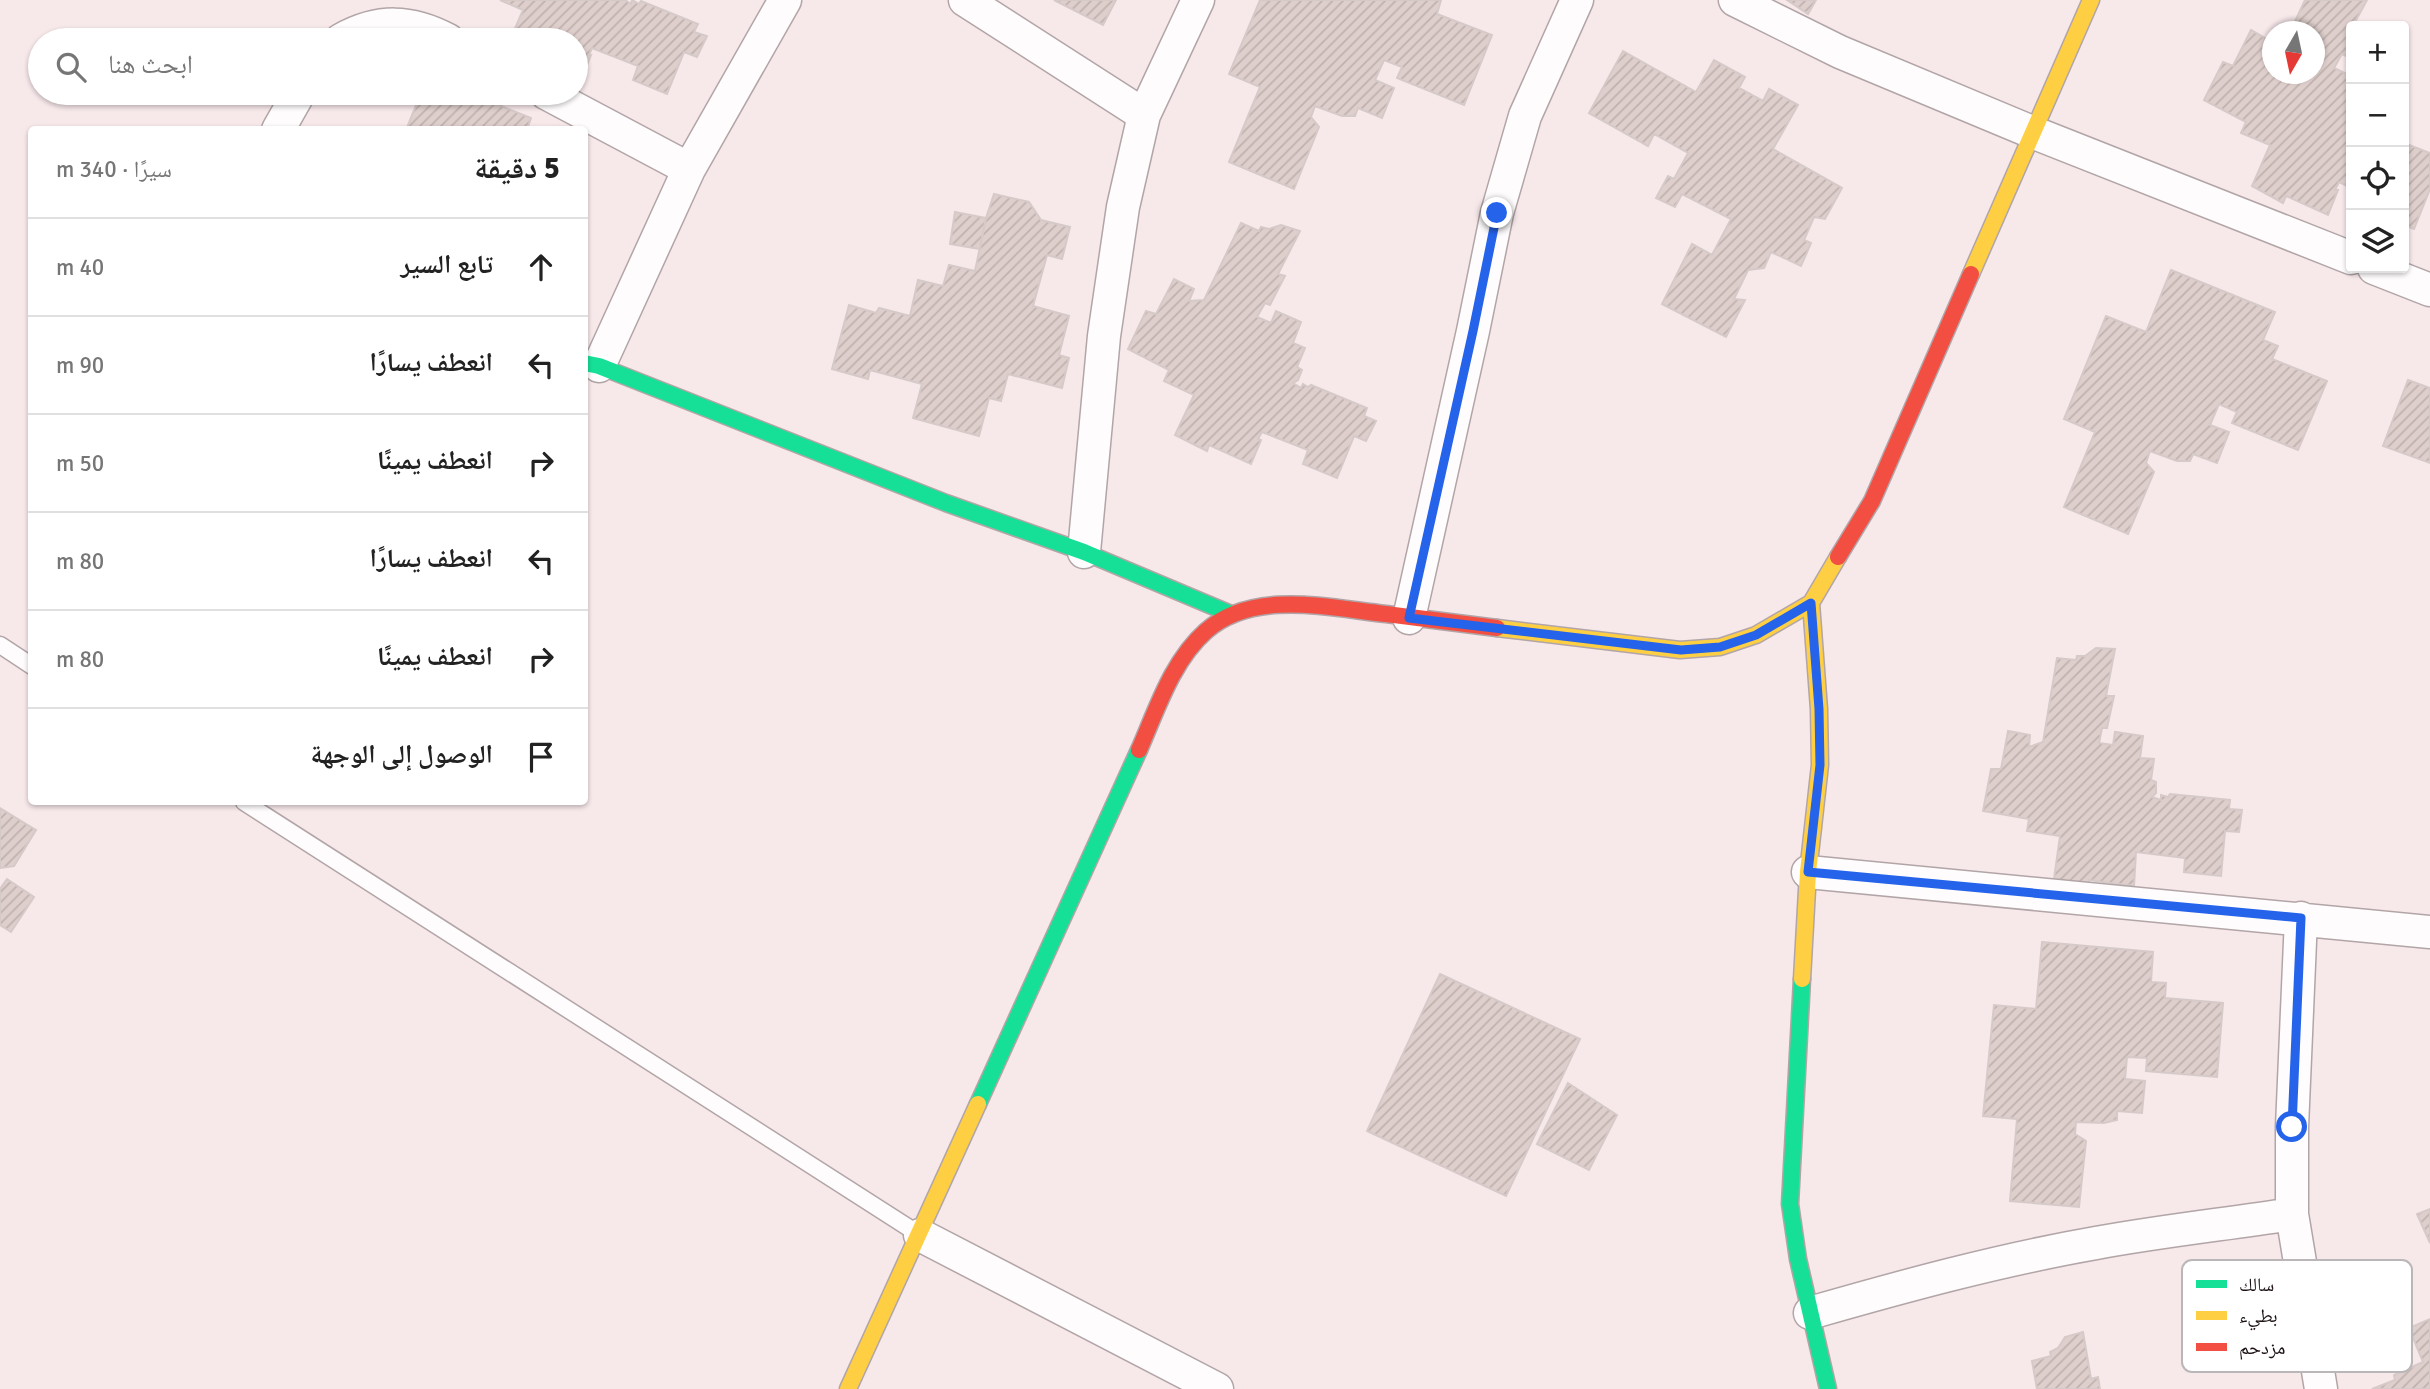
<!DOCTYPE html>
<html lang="ar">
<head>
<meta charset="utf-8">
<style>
  body { margin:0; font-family:Signika,"Noto Naskh Arabic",sans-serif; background:#f2f2f2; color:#222; direction:rtl }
  .controls { position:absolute; right:21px; top:21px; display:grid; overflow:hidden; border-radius:7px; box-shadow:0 2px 5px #0004 }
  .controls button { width:63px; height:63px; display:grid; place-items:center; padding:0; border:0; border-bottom:2px solid #e0e0e0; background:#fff; color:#222; font:35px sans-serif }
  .compass { position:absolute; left:2262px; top:21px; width:63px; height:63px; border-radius:50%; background:#fff; box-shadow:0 2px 5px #0004; rotate:189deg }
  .stop { position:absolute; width:21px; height:21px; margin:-16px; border:5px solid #2563eb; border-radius:50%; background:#fff }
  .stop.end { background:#2563eb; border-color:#fff; box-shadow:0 2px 7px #0008 }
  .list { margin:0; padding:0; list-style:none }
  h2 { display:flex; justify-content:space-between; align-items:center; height:91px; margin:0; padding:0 28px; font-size:30px }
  h2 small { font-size:23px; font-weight:400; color:#767676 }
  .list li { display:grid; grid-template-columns:46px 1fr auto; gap:21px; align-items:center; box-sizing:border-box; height:98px; padding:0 28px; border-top:2px solid #e0e0e0 }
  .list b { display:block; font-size:26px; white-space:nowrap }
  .list em { font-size:23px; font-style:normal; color:#767676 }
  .icon { flex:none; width:38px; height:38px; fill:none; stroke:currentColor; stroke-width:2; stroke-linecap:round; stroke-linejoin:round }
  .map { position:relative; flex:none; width:2430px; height:1389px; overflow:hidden; direction:ltr }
  .search { position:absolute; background:#fff; box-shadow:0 2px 5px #0004; left:28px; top:28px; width:560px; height:77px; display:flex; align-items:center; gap:18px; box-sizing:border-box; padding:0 24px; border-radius:38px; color:#767676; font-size:26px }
  .panel { position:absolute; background:#fff; box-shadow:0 2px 5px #0004; left:28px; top:126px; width:560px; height:679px; border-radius:7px; direction:rtl }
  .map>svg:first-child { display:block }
  .building { fill:url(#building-hatch); stroke:#d6cac9; stroke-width:2 }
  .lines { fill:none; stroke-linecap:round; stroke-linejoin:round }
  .lane-casing { stroke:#b2a5a7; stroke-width:19 }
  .street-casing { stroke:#b2a5a7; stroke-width:35 }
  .fast-casing { stroke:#b2a5a7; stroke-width:19 }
  .slow-casing { stroke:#b2a5a7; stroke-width:19 }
  .jam-casing { stroke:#b2a5a7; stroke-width:19 }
  .lane { stroke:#fefcfc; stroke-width:16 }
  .street { stroke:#fefcfc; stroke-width:32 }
  .fast { stroke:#16e098; stroke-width:16 }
  .slow { stroke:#ffcf43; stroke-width:16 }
  .jam { stroke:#f24e42; stroke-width:16 }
  .route { stroke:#2563eb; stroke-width:9 }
  .key { fill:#fff; stroke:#bbb7b8; stroke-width:2 }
  .key-label { font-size:19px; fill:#1b1012 }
</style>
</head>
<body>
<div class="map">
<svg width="2430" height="1389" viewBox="0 0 2430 1389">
  <defs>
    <pattern id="building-hatch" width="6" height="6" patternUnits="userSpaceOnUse" patternTransform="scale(1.75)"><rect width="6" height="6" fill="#dfcfcc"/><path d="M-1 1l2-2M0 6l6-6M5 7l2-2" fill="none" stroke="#bfb1ae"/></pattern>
  </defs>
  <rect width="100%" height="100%" fill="#f7e8ea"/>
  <path class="building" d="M 500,0 L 625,0 L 631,4 L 632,0 L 639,4 L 641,1 L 698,24 L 694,32 L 707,36 L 697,57 L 684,52 L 667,94 L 633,80 L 638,66 L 592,48 L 589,55 L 591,55 L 581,80 L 576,78 L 576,40 L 510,40 L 523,10 Z
    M 1054,0 L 1116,0 L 1103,25 Z
    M 1260,0 L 1441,0 L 1437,14 L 1492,35 L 1464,105 L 1397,78 L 1402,67 L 1384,60 L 1375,80 L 1394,88 L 1382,118 L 1358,108 L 1355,116 L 1342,116 L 1315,106 L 1311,117 L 1319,127 L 1294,189 L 1229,162 L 1260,87 L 1229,74 Z
    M 1787,0 L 1816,0 L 1808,14 Z
    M 2305,0 L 2367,0 L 2354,24 L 2360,26 L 2351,26 L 2351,47 L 2346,56 L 2342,54 L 2334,68 L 2347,74 L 2351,65 L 2351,188 L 2339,182 L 2335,190 L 2338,190 L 2328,215 L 2286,196 L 2283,203 L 2252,186 L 2270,145 L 2241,133 L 2246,122 L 2204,100 L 2223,62 L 2233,66 L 2251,30 L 2270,41 L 2265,52 L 2272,52 L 2272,74 L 2314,74 L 2314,32 L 2290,32 Z
    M 1623,51 L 1696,92 L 1714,60 L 1745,77 L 1739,88 L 1763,101 L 1769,89 L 1798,105 L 1773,149 L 1842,188 L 1825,219 L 1814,217 L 1804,240 L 1811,243 L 1801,266 L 1771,252 L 1764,268 L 1748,270 L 1734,299 L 1745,300 L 1726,337 L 1662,304 L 1692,244 L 1712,255 L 1731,219 L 1682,194 L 1675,207 L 1656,198 L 1668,176 L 1674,179 L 1688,153 L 1654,134 L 1648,146 L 1589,113 Z
    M 421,93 L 469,93 L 531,118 L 527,130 L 406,130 Z
    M 2404,143 L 2430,153 L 2430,189 L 2414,229 L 2404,225 Z
    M 994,194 L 1029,202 L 1041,220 L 1070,227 L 1062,259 L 1047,255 L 1033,306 L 1069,316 L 1059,355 L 1069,358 L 1062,388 L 1008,374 L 1001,401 L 989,398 L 979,436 L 913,418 L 922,384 L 870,370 L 868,379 L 832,369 L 849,305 L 876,313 L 879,308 L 910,316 L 918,280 L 943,286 L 949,265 L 975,271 L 986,218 Z
    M 955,212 L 986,218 L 980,249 L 950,244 Z
    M 1241,223 L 1259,231 L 1261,227 L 1269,229 L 1281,225 L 1300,231 L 1278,274 L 1285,276 L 1270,305 L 1265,303 L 1257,317 L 1271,323 L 1276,311 L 1301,322 L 1293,343 L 1305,348 L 1297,367 L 1302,370 L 1298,380 L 1293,383 L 1301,388 L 1303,384 L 1308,387 L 1311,385 L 1367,408 L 1364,416 L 1376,421 L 1366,441 L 1354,436 L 1337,478 L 1303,464 L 1308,450 L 1262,432 L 1258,439 L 1261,440 L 1251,464 L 1209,445 L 1207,451 L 1175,435 L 1194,395 L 1164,381 L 1169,370 L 1128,349 L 1146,311 L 1156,314 L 1174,279 L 1194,289 L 1189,301 L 1204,300 Z
    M 2171,270 L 2275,312 L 2263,340 L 2278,346 L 2272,359 L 2327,381 L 2298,450 L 2232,423 L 2237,412 L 2219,404 L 2210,425 L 2229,432 L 2217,463 L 2193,454 L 2190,461 L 2177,461 L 2150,451 L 2146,463 L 2154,472 L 2128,534 L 2064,507 L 2095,432 L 2064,419 L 2106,316 L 2146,332 Z
    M 2408,380 L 2430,388 L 2430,463 L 2383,446 Z
    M 2096,648 L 2115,649 L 2106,696 L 2114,696 L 2107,728 L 2102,728 L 2099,743 L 2113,745 L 2115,732 L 2143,736 L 2140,758 L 2154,759 L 2151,780 L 2156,782 L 2156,793 L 2152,797 L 2161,800 L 2161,795 L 2168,797 L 2170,794 L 2230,800 L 2229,809 L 2242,810 L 2239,832 L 2225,831 L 2221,876 L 2184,872 L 2185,858 L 2136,852 L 2134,886 L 2089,880 L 2088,887 L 2054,879 L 2060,836 L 2027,831 L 2029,819 L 1983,811 L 1991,769 L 2001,769 L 2008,731 L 2030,735 L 2029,747 L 2043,742 L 2057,658 L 2076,660 L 2077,656 L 2085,656 Z
    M 0,808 L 36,830 L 14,866 L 0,868 Z
    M 7,879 L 34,897 L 11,932 L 0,925 L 0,889 Z
    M 2042,942 L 2153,952 L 2151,982 L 2166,983 L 2165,998 L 2223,1003 L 2217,1077 L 2146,1071 L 2147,1058 L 2127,1057 L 2125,1079 L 2145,1081 L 2142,1113 L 2117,1111 L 2117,1120 L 2104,1123 L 2076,1122 L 2075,1134 L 2086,1141 L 2079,1207 L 2010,1201 L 2017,1119 L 1983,1116 L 1994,1005 L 2036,1009 Z
    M 1440,974 L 1580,1039 L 1506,1196 L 1367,1131 Z
    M 1568,1083 L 1617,1115 L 1589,1170 L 1537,1144 Z
    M 2430,1209 L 2430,1243 L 2417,1214 Z
    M 2430,1319 L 2430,1389 L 2372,1389 L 2395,1380 L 2394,1375 L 2423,1362 L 2409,1328 Z
    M 2083,1332 L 2091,1379 L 2098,1377 L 2100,1389 L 2037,1389 L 2032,1361 L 2051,1356 L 2050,1352 L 2058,1348 L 2065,1337 Z"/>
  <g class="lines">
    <g class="lane-casing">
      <path id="lane" d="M 0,645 L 32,666
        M 244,802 L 920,1235"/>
    </g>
    <g class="street-casing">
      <path id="street" d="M 965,0 L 1144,115
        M 1735,0 L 1840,52 L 2032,132 L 2351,258
        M 341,40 C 378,19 411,20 448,40
        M 546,93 L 689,169
        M 278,130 L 299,93
        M 2374,268 L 2430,290
        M 599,366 L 689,169 L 785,0
        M 1084,552 L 1104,336 L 1123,207 L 1144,115 L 1198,0
        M 1409,618 L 1473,331 L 1497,213 L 1525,116 L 1577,0
        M 1808,872 L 2430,932
        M 2301,918 L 2292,1127 L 2292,1214 L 2321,1389
        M 920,1235 L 1217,1389
        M 1810,1313 C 1904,1286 1999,1260 2096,1243 C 2161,1231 2227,1224 2292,1214"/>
    </g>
    <g class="fast-casing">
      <path id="fast" d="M 584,363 L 599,366 L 946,503 L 1084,552 L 1231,614
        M 1802,979 L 1790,1204 L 1798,1259 L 1828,1389
        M 978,1104 L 1139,750"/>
    </g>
    <g class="slow-casing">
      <path id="slow" d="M 1971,274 L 2091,0
        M 1497,628 L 1680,650 L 1720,647 L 1756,635 L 1811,603 L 1838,557
        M 1802,979 L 1808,872 L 1820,765 L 1819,709 L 1811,603
        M 848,1389 L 978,1104"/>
    </g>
    <g class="jam-casing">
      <path id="jam" d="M 1838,557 L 1872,501 L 1971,274
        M 1139,750 C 1157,709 1172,661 1206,631 C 1254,589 1329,608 1386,614 C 1423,619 1460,623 1497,628"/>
    </g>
    <use href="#lane" class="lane"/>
    <use href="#street" class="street"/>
    <use href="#fast" class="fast"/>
    <use href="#slow" class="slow"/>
    <use href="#jam" class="jam"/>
  </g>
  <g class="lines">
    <path class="route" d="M 1497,213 L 1473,331 L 1409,618 L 1681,650 L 1720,647 L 1756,635 L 1811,603 L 1819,709 L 1820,765 L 1808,872 L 2301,918 L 2292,1127"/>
  </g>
  <rect x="2182" y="1260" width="230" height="112" rx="10" class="key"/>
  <rect x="2196" y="1280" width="31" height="8" fill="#16e098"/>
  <rect x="2196" y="1311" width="31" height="9" fill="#ffcf43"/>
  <rect x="2196" y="1343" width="31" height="8" fill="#f24e42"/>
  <g class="key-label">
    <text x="2239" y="1291">سالك</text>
    <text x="2239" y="1322">بطيء</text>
    <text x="2239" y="1354">مزدحم</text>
  </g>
</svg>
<div class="controls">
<button>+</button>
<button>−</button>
<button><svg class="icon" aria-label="locate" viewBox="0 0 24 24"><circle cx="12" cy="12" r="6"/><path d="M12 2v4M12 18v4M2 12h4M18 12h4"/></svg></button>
<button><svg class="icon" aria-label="layers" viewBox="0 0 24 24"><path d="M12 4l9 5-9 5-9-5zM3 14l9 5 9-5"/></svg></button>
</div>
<svg class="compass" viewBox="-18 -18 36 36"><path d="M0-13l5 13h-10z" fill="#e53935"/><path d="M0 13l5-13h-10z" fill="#767676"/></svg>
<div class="stop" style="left:2292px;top:1127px"></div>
<div class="stop end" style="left:1497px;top:213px"></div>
<div class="search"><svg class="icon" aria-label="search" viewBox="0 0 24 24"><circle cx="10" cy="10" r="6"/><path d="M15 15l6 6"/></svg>ابحث هنا</div>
<section class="panel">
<h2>5 دقيقة<small>سيرًا · 340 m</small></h2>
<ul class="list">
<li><svg class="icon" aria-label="ahead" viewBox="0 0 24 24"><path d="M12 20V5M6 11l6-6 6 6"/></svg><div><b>تابع السير</b></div><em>40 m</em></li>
<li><svg class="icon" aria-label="left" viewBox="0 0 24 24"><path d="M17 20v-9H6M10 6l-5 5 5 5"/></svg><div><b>انعطف يسارًا</b></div><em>90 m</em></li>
<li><svg class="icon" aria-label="right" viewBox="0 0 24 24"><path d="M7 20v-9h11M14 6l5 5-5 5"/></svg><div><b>انعطف يمينًا</b></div><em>50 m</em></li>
<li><svg class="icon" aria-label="left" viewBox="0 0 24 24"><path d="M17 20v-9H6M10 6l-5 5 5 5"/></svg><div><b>انعطف يسارًا</b></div><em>80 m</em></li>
<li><svg class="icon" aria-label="right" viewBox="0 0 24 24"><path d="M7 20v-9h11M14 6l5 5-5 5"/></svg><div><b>انعطف يمينًا</b></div><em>80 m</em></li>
<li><svg class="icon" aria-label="arrive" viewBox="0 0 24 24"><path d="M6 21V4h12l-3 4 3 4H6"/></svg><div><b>الوصول إلى الوجهة</b></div></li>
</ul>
</section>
</div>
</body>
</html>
